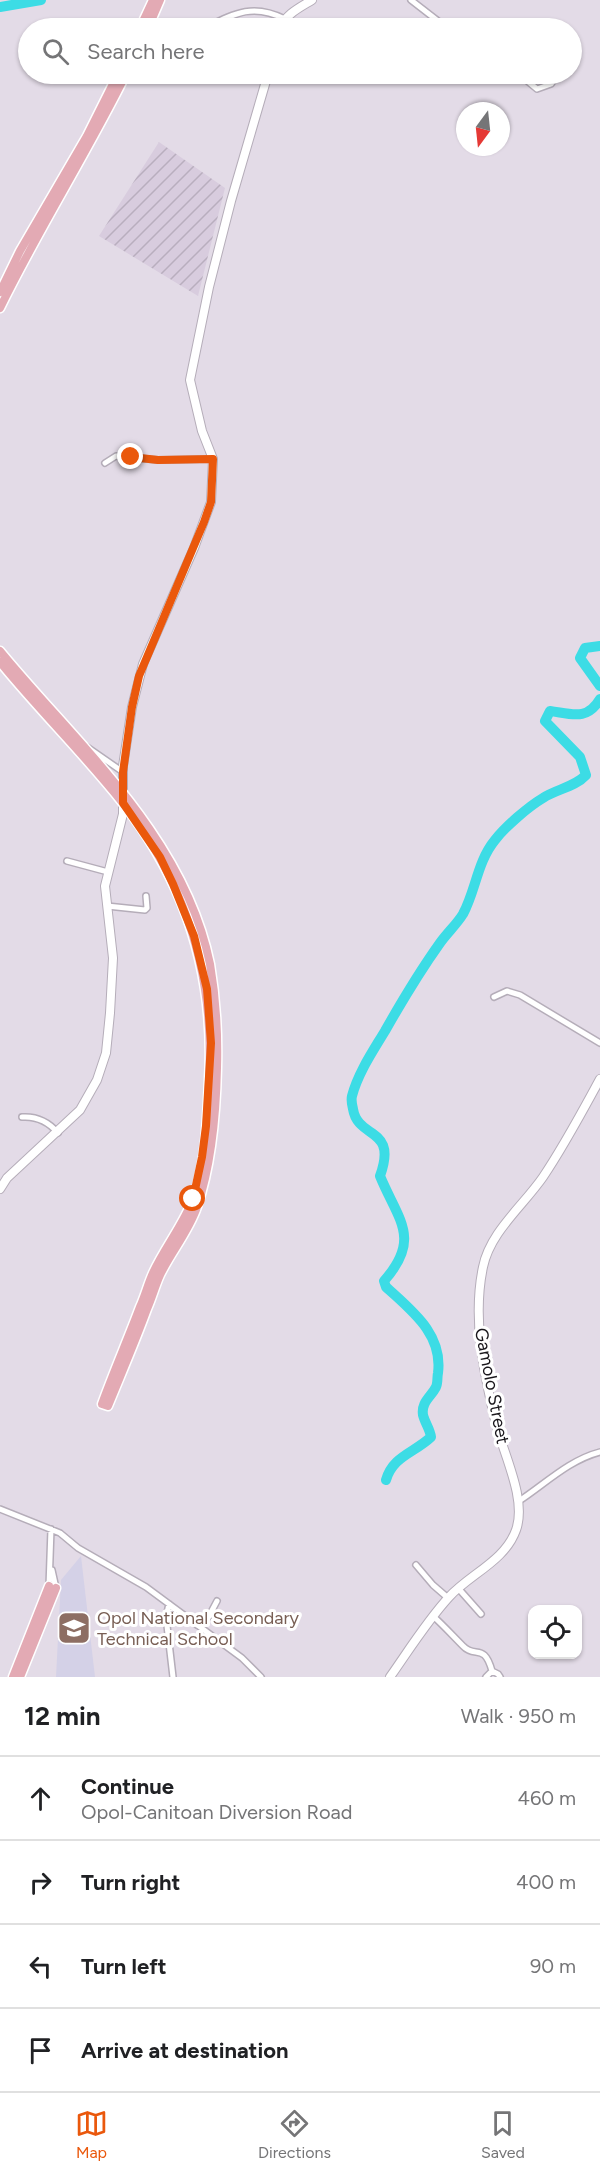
<!DOCTYPE html>
<html lang="en">
<head>
<meta charset="utf-8">
<style>
  body { margin:0; font-family:Figtree,sans-serif; background:#f2f2f2; color:#202124 }
  .controls { position:absolute; right:18px; bottom:18px; display:grid; overflow:hidden; border-radius:12px; box-shadow:0 2px 4px #0004 }
  .controls button { width:54px; height:54px; display:grid; place-items:center; padding:0; border:0; border-bottom:2px solid #e0e0e0; background:#fff; color:#202124; font:30px sans-serif }
  .compass { position:absolute; left:456px; top:102px; width:54px; height:54px; border-radius:50%; background:#fff; box-shadow:0 2px 4px #0004; rotate:195deg }
  .stop { position:absolute; width:18px; height:18px; margin:-14px; border:4px solid #ea580c; border-radius:50%; background:#fff }
  .stop.end { background:#ea580c; border-color:#fff; box-shadow:0 2px 6px #0008 }
  .list { margin:0; padding:0; list-style:none }
  h2 { display:flex; justify-content:space-between; align-items:center; height:78px; margin:0; padding:0 24px; font-size:26px }
  h2 small { font-size:20px; font-weight:400; color:#757577 }
  .list li { display:grid; grid-template-columns:39px 1fr auto; gap:18px; align-items:center; box-sizing:border-box; height:84px; padding:0 24px; border-top:2px solid #e0e0e0 }
  .list b { display:block; font-size:22px; white-space:nowrap }
  .list p { margin:0; font-size:20px; white-space:nowrap; color:#757577 }
  .list em { font-size:20px; font-style:normal; color:#757577 }
  .icon { flex:none; width:33px; height:33px; fill:none; stroke:currentColor; stroke-width:2; stroke-linecap:round; stroke-linejoin:round }
  .map { position:relative; flex:none; width:600px; height:1677px; overflow:hidden }
  .search { position:absolute; background:#fff; box-shadow:0 2px 4px #0004; left:18px; right:18px; top:18px; height:66px; display:flex; align-items:center; gap:15px; box-sizing:border-box; padding:0 21px; border-radius:33px; color:#757577; font-size:22px }
  .sheet { height:414px; background:#fff }
  nav { display:flex; justify-content:space-around; align-items:center; box-sizing:border-box; height:84px; border-top:2px solid #e0e0e0; background:#fff; font-size:16px; color:#757577 }
  nav a { display:grid; justify-items:center; gap:3px }
  nav .on { color:#ea580c }
  .map>svg:first-child { display:block }
  .industrial { fill:url(#industrial-furrows) }
  .education { fill:#d4d1e7 }
  .lines { fill:none; stroke-linecap:round; stroke-linejoin:round }
  .river { stroke:#3cdce5; stroke-width:10 }
  .street-casing { stroke:#b5adb9; stroke-width:8 }
  .secondary-casing { stroke:#b5adb9; stroke-width:10 }
  .primary-casing { stroke:#fff; stroke-width:11 }
  .street { stroke:#fff; stroke-width:5 }
  .secondary { stroke:#fff; stroke-width:8 }
  .primary { stroke:#e3aab4; stroke-width:8 }
  .route { stroke:#ea580c; stroke-width:8 }
  .labels { text-anchor:middle; dominant-baseline:central; stroke-width:6; stroke-linejoin:round; paint-order:stroke }
  .street-label { font-size:18px; fill:#19161b; stroke:#fff }
  .education-label { font-size:18px; fill:#785e54; stroke:#fff; text-anchor:start }
</style>
</head>
<body>
<div class="map">
<svg width="600" height="1677" viewBox="0 0 600 1677">
  <defs>
    <pattern id="industrial-furrows" width="10" height="10" patternUnits="userSpaceOnUse" patternTransform="scale(1.5)"><rect width="10" height="10" fill="#d8ccde"/><path d="M-1 1l2-2M0 10L10 0M9 11l2-2" fill="none" stroke="#b9aebe"/></pattern>
  </defs>
  <rect width="100%" height="100%" fill="#e3dbe7"/>
  <path class="industrial" d="M 159,142 L 225,188 L 198,296 L 99,236 Z"/>
  <path class="education" d="M 81,1556 L 95,1677 L 56,1677 L 61,1580 Z"/>
  <g class="lines">
    <path class="river" d="M 0,7 L 41,0
      M 600,646 L 585,648 L 580,658 L 600,686
      M 386,1480 C 393,1456 414,1453 431,1437 C 430,1429 425,1423 423,1415 C 421,1402 431,1397 436,1387 C 438,1383 437,1377 438,1373 C 443,1334 412,1311 386,1287 L 384,1281 C 422,1238 398,1220 380,1176 C 398,1126 358,1140 353,1109 C 352,1105 351,1100 352,1096 C 358,1073 373,1051 385,1031 C 402,1001 420,971 440,943 C 447,933 457,924 463,914 C 476,890 477,862 495,840 C 506,826 528,807 543,798 C 557,789 575,787 586,775 L 580,757 L 545,721 L 550,711 C 572,714 587,721 600,699"/>
    <g class="street-casing">
      <path id="street" d="M 411,0 L 447,28
        M 205,28 C 235,13 253,3 285,19
        M 519,74 L 537,89 L 551,84 L 558,74
        M 105,463 L 116,456 L 158,460 L 213,459
        M 87,747 L 123,772
        M 67,861 L 108,872
        M 107,906 L 145,910 L 147,908 L 146,896
        M 494,997 L 507,991 L 520,995 L 600,1043
        M 22,1117 C 37,1116 48,1121 58,1133
        M 519,1501 C 545,1484 569,1460 600,1452
        M 0,1509 L 60,1533 L 78,1548 L 146,1587 L 242,1658 L 261,1677
        M 416,1565 L 433,1585 L 448,1598
        M 52,1570 L 56,1588
        M 49,1586 L 51,1529
        M 458,1588 L 481,1614
        M 169,1604 L 166,1617 L 173,1677
        M 433,1616 C 444,1626 453,1636 463,1646 C 475,1659 484,1642 492,1671 L 486,1677
        M 197,1625 L 208,1618 L 217,1601
        M 492,1671 L 498,1674 L 500,1677"/>
    </g>
    <g class="secondary-casing">
      <path id="secondary" d="M 280,28 C 286,14 299,8 312,0
        M 0,1189 L 7,1178 L 80,1110 L 97,1080 L 106,1053 L 110,1013 L 113,958 L 105,886 L 123,814 L 123,766 L 132,707 L 143,664 L 194,548 L 211,502 L 213,459 L 202,431 L 190,380 L 209,287 L 231,201 L 268,74
        M 390,1677 C 409,1650 427,1621 449,1597 C 470,1574 505,1561 516,1530 C 527,1500 504,1455 496,1424 C 484,1374 472,1319 483,1267 C 490,1232 523,1206 543,1177 C 564,1146 582,1112 600,1079"/>
    </g>
    <g class="primary-casing">
      <path id="primary" d="M 140,28 L 153,0
        M 148,28 L 160,0
        M 0,292 L 20,251 L 87,136 L 118,74
        M 0,308 C 39,228 87,153 126,74
        M 0,651 C 79,747 184,836 210,964 C 216,999 218,1033 217,1068 C 216,1115 212,1163 197,1207 C 189,1231 171,1252 160,1275 C 155,1286 152,1298 147,1309 C 135,1342 121,1374 108,1406 L 102,1404 C 114,1371 128,1339 140,1307 C 145,1296 148,1284 153,1273 C 165,1247 184,1224 194,1197 C 206,1160 207,1119 209,1080 C 215,976 187,884 122,802 C 84,754 39,710 0,662
        M 13,1677 L 49,1586
        M 20,1677 L 56,1588"/>
    </g>
    <use href="#street" class="street"/>
    <use href="#secondary" class="secondary"/>
    <use href="#primary" class="primary"/>
  </g>
  <g class="lines">
    <path class="route" d="M 131,457 L 158,460 L 213,459 L 211,502 L 204,522 L 139,676 L 132,707 L 123,772 L 123,803 L 160,857 L 173,884 L 194,936 L 207,989 L 211,1043 L 206,1126 L 202,1157 L 193,1199"/>
  </g>
  <defs>
    <g id="school-square" transform="scale(1.725)"><rect x="-9" y="-9" width="18" height="18" rx="4" fill="#8d6e63" stroke="#fff"/><path d="M0-5L7-2L0 1L-7-2ZM-4 1L0 2.5L4 1V4Q0 6-4 4Z" fill="#fff"/></g>
  </defs>
  <g fill-rule="evenodd">
    <use href="#school-square" x="74" y="1628"/>
  </g>
  <g class="labels">
    <g class="street-label">
      <text transform="translate(492 1386) rotate(79)">Gamolo Street</text>
    </g>
    <g class="education-label">
      <text x="97" y="1618">Opol National Secondary<tspan x="97" dy="21">Technical School</tspan></text>
    </g>
  </g>
</svg>
<div class="controls">
<button><svg class="icon" aria-label="locate" viewBox="0 0 24 24"><circle cx="12" cy="12" r="6"/><path d="M12 2v4M12 18v4M2 12h4M18 12h4"/></svg></button>
</div>
<svg class="compass" viewBox="-18 -18 36 36"><path d="M0-13l5 13h-10z" fill="#e53935"/><path d="M0 13l5-13h-10z" fill="#757577"/></svg>
<div class="stop" style="left:193px;top:1199px"></div>
<div class="stop end" style="left:131px;top:457px"></div>
<div class="search"><svg class="icon" aria-label="search" viewBox="0 0 24 24"><circle cx="10" cy="10" r="6"/><path d="M15 15l6 6"/></svg>Search here</div>
</div>
<section class="sheet">
<h2>12 min<small>Walk · 950 m</small></h2>
<ul class="list">
<li><svg class="icon" aria-label="ahead" viewBox="0 0 24 24"><path d="M12 20V5M6 11l6-6 6 6"/></svg><div><b>Continue</b><p>Opol-Canitoan Diversion Road</p></div><em>460 m</em></li>
<li><svg class="icon" aria-label="right" viewBox="0 0 24 24"><path d="M7 20v-9h11M14 6l5 5-5 5"/></svg><div><b>Turn right</b></div><em>400 m</em></li>
<li><svg class="icon" aria-label="left" viewBox="0 0 24 24"><path d="M17 20v-9H6M10 6l-5 5 5 5"/></svg><div><b>Turn left</b></div><em>90 m</em></li>
<li><svg class="icon" aria-label="arrive" viewBox="0 0 24 24"><path d="M6 21V4h12l-3 4 3 4H6"/></svg><div><b>Arrive at destination</b></div></li>
</ul>
</section>
<nav>
<a class="on"><svg class="icon" aria-label="map" viewBox="0 0 24 24"><path d="M3 6l6-2 6 2 6-2v14l-6 2-6-2-6 2zM9 4v14M15 6v14"/></svg>Map</a>
<a><svg class="icon" aria-label="directions" viewBox="0 0 24 24"><path d="M12 3l9 9-9 9-9-9zM9 14v-3h6M13 9l2 2-2 2"/></svg>Directions</a>
<a><svg class="icon" aria-label="saved" viewBox="0 0 24 24"><path d="M7 4h10v16l-5-4-5 4z"/></svg>Saved</a>
</nav>
</body>
</html>
